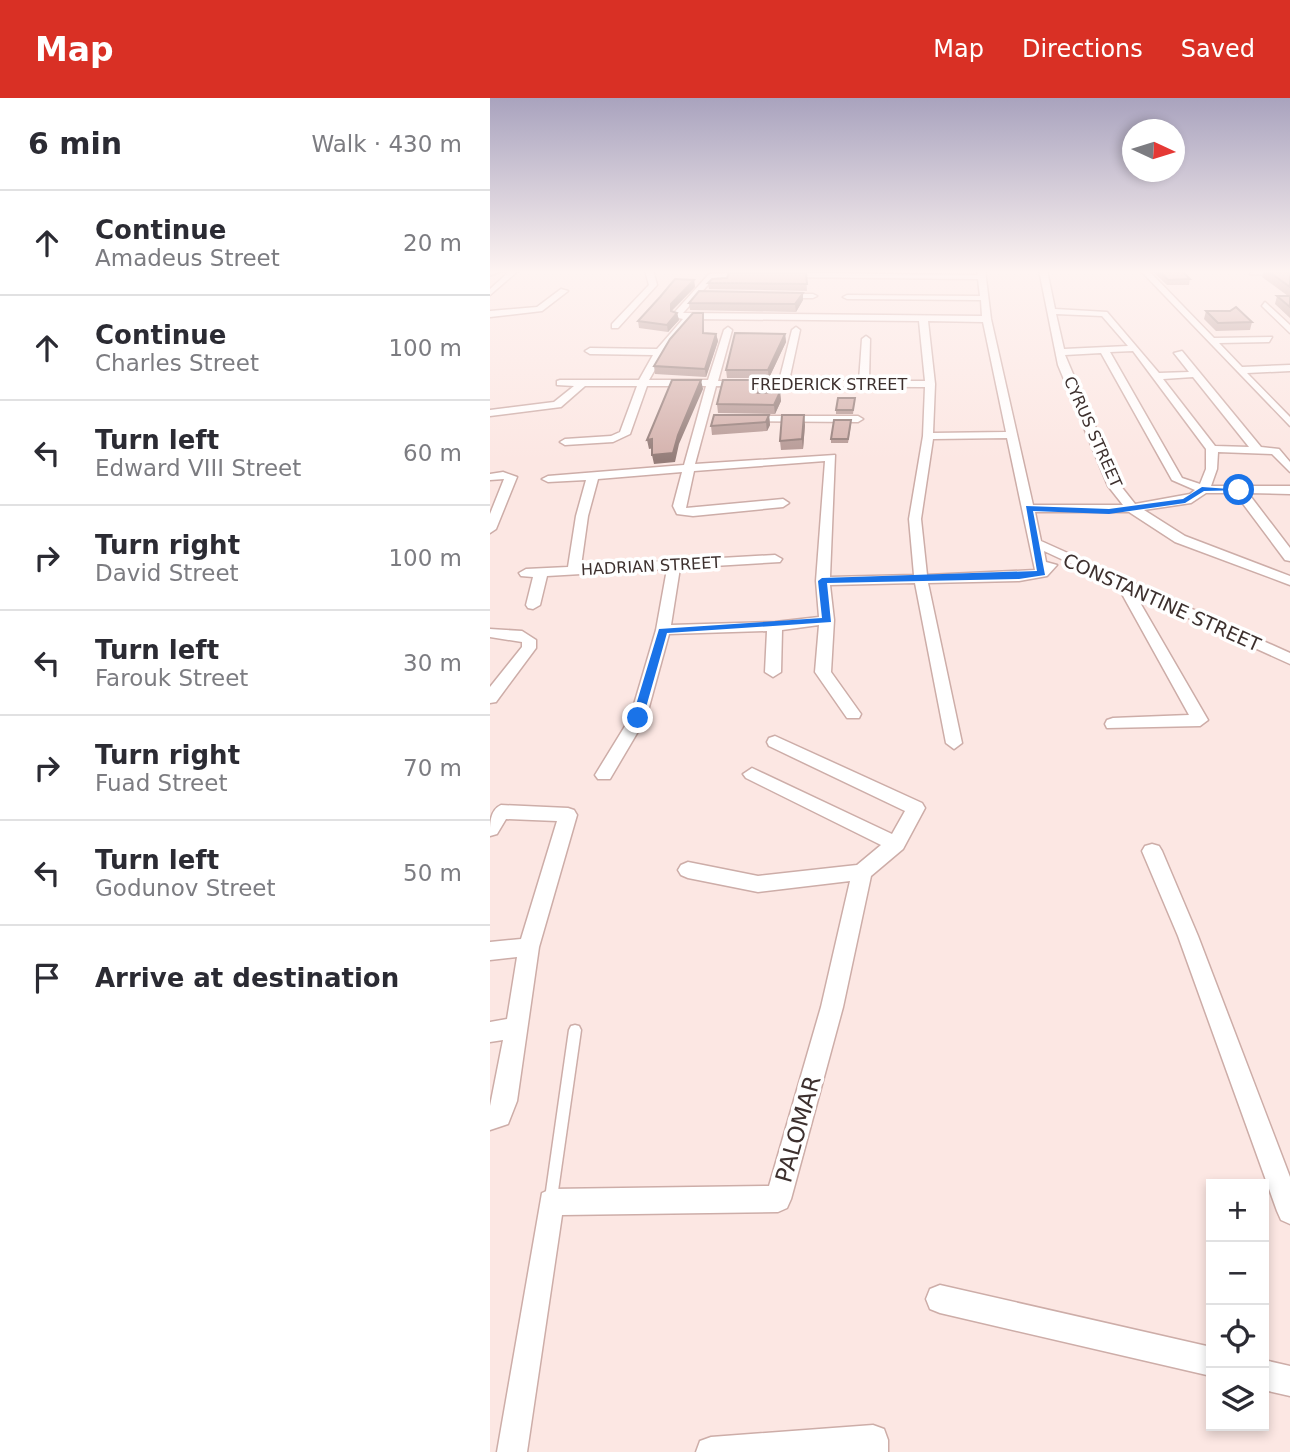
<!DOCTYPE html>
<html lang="en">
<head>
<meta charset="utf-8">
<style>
  body { margin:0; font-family:"DejaVu Sans",sans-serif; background:#f7f7f7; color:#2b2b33 }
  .controls { position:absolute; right:21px; bottom:21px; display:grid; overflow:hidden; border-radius:0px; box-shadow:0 4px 10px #0003 }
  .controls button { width:63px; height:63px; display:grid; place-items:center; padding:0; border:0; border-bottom:2px solid #e1e1e2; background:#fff; color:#2b2b33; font:35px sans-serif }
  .compass { position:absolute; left:632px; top:21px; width:63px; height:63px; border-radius:50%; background:#fff; box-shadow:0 4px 10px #0003; rotate:94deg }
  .stop { position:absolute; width:21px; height:21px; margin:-16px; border:5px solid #1a73e8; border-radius:50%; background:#fff }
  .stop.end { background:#1a73e8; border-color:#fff; box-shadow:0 2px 7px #0008 }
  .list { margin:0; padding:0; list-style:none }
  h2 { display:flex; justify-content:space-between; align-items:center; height:91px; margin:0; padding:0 28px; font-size:30px }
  h2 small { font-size:23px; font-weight:400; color:#7c7c81 }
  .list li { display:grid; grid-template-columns:46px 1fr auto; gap:21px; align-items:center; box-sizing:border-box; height:105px; padding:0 28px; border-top:2px solid #e1e1e2 }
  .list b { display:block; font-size:26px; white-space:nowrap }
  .list p { margin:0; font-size:23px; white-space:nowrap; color:#7c7c81 }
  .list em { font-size:23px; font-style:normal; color:#7c7c81 }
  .icon { flex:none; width:38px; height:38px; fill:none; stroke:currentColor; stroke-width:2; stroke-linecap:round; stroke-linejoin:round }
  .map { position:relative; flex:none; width:800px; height:1354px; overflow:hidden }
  header { display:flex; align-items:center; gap:42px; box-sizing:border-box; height:98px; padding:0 35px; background:#d93025; color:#fff }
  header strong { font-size:33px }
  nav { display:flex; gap:38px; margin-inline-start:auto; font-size:24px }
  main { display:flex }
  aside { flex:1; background:#fff }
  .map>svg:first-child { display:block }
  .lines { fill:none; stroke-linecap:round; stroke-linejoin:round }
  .lane-casing { stroke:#cdada8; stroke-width:3 }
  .street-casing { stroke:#cdada8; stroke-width:3 }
  .secondary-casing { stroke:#cdada8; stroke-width:4 }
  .lane { fill:#fff; fill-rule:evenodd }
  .street { fill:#fff; fill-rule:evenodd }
  .secondary { fill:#fff; fill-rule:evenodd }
  .wall { fill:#b69995 }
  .shaded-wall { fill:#947d79 }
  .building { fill:#d4b2ad; stroke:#947d79; stroke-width:2 }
  .route { fill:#1a73e8 }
  .labels { text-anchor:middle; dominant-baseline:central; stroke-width:7; stroke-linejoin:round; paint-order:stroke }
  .far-street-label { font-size:16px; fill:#3d302e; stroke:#fff }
  .street-label { font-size:19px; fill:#3d302e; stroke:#fff }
  .near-street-label { font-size:23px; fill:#3d302e; stroke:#fff }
</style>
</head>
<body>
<header>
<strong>Map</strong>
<nav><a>Map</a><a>Directions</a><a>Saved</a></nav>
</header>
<main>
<aside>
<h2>6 min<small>Walk · 430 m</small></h2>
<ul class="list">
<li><svg class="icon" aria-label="ahead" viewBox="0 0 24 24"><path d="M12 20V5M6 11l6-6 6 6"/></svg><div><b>Continue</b><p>Amadeus Street</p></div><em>20 m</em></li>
<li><svg class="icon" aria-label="ahead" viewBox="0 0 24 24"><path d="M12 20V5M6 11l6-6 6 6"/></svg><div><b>Continue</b><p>Charles Street</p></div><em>100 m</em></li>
<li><svg class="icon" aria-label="left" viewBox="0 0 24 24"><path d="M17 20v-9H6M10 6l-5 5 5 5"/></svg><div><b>Turn left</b><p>Edward VIII Street</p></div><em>60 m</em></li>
<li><svg class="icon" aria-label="right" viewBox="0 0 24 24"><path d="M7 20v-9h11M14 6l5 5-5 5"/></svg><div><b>Turn right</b><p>David Street</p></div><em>100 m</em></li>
<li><svg class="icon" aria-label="left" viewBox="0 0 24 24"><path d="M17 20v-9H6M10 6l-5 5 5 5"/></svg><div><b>Turn left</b><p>Farouk Street</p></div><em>30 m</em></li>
<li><svg class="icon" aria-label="right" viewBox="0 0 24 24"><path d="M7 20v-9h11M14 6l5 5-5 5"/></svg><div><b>Turn right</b><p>Fuad Street</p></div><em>70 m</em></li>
<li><svg class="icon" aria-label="left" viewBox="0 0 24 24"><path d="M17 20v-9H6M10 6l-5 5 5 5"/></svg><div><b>Turn left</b><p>Godunov Street</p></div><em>50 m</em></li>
<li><svg class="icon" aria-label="arrive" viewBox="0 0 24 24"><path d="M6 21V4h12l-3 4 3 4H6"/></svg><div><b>Arrive at destination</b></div></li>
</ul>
</aside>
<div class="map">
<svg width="800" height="1354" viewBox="0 0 800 1354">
  <rect width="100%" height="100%" fill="#fce7e3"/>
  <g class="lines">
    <g class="lane-casing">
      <path id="lane" d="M 85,927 L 89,928 L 91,932 L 67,1100 L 66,1105 L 61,1106 L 56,1105 L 55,1100 L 79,932 L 81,928 Z"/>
    </g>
    <g class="street-casing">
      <path id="street" d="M 21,172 L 29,172 L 0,197 L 0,191 Z
        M 155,172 L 163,172 L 167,187 L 128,230 L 122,230 L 122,226 L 159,187 Z
        M 487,172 L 495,172 L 501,221 L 543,407 L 633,407 L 618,388 L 568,267 L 549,172 L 557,172 L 565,211 L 617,214 L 669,275 L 699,274 L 684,255 L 692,253 L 771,349 L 789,351 L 800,364 L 800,374 L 782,356 L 728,354 L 727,371 L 721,388 L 800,388 L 800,396 L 758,395 L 800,450 L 800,463 L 795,462 L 745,395 L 716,395 L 701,405 L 654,412 L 695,438 L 800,478 L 800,487 L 685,444 L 639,414 L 545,414 L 551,443 L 800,555 L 800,566 L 645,496 L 718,622 L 710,628 L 617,630 L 615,626 L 617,622 L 623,620 L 699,617 L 627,487 L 554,453 L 556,464 L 567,467 L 557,478 L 529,483 L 438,485 L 472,645 L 464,651 L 456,645 L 425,485 L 340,487 L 344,522 L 341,574 L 371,616 L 369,620 L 357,620 L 325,574 L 329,527 L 292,532 L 291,574 L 283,579 L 275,574 L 277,533 L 179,536 L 156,620 L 120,681 L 108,681 L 105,677 L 140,620 L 166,532 L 177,471 L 57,478 L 50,507 L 43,511 L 38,510 L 36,507 L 43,479 L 31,478 L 29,475 L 36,471 L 78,469 L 86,418 L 96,382 L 58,384 L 52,381 L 58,378 L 194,367 L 216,288 L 157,288 L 140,336 L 123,344 L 75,347 L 70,344 L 75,341 L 121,338 L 130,334 L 147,288 L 95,288 L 71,309 L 0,318 L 0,312 L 64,304 L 84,288 L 67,287 L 67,283 L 70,282 L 149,282 L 163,257 L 100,256 L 95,253 L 100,250 L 167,251 L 193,221 L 184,219 L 184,215 L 219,176 L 261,175 L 265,177 L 224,180 L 193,215 L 492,218 L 491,202 L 357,201 L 353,199 L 357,197 L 490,198 L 488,181 L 292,179 L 288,177 L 292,175 L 488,177 ZM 566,216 L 612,218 L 638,248 L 574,251 ZM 202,221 L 429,223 L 435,283 L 379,283 L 380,241 L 376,238 L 372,241 L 369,283 L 299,283 L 310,232 L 306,229 L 302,232 L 289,283 L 228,283 L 242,232 L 238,229 L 234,232 L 218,282 L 159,282 L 179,247 ZM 438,223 L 493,224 L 516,334 L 443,335 L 445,286 ZM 643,253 L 716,351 L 716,371 L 710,386 L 692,380 L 620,254 ZM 611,255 L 682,382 L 705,392 L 700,396 L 645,406 L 630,387 L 575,257 ZM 703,279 L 759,349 L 725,348 L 673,281 ZM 226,288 L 435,289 L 433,338 L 419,421 L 424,477 L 340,479 L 345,357 L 205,366 ZM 517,340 L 545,472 L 437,477 L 431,421 L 443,341 ZM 335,363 L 326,483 L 329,519 L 285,524 L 181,527 L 190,470 L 290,464 L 292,461 L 285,457 L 91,468 L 98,418 L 108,381 L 192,374 L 183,408 L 187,416 L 203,418 L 293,409 L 299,405 L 293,401 L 196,410 L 204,373 Z
        M 650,172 L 658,172 L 724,240 L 782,239 L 779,244 L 729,245 L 752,269 L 800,267 L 800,273 L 757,275 L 800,319 L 800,328 Z
        M 800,173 L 800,177 L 760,176 L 764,174 Z
        M 71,191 L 78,193 L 52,213 L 0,219 L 0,213 L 47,209 Z
        M 290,196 L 323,196 L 327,198 L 323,200 L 287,200 Z
        M 775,204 L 800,227 L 800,235 L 772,208 Z
        M 256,318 L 368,318 L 373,321 L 368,324 L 252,323 L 252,319 Z
        M 13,374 L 27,379 L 6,431 L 0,435 L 0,416 L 14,381 L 0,382 L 0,376 Z
        M 0,531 L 32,533 L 46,542 L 46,550 L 6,604 L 0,605 L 0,589 L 32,549 L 32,544 L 0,539 Z
        M 285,638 L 432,705 L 435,710 L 413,751 L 381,778 L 353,909 L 301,1101 L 297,1110 L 288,1114 L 72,1117 L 37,1354 L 7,1354 L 52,1095 L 61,1091 L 279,1088 L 331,909 L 360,783 L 268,794 L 198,780 L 191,777 L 188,772 L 191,767 L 198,764 L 268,778 L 367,767 L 391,747 L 256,680 L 253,676 L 262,670 L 402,736 L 415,713 L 279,648 L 277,644 L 279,640 Z
        M 11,707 L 78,710 L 84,712 L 87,717 L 49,849 L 27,1003 L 18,1026 L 0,1032 L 0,1008 L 13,942 L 0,944 L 0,924 L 17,921 L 27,859 L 0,862 L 0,844 L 31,841 L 67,723 L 16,721 L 7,736 L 0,738 C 0,725 0,712 11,707 Z
        M 662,746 L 669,748 L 672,753 L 708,838 L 800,1079 L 800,1126 L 791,1122 L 787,1113 L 688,838 L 652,753 L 655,748 Z
        M 450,1187 L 721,1249 L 721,1278 L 450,1215 L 440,1211 L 436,1201 L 440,1191 Z
        M 774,1262 L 800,1268 L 800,1298 L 774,1292 Z
        M 383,1327 L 394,1331 L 398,1342 L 398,1354 L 206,1354 L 210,1343 L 221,1339 Z"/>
    </g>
    <g class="secondary-casing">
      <path id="secondary" d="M 0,172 L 14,172 L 0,177 Z"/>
    </g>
    <use href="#lane" class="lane"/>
    <use href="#street" class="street"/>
    <use href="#secondary" class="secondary"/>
  </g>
  <path class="wall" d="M 257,172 L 327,172 L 327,173 Z
    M 661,172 L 691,172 L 700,181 L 699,187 L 677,187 Z
    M 774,172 L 800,172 L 800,220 L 785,206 L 787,198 L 798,198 L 772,179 Z
    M 316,175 L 317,193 L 219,191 L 218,185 Z
    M 204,182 L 205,189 L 182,213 L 187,215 L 189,222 L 178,234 L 149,230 L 148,223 Z
    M 313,195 L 313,202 L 306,214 L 200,212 L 199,205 Z
    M 716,213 L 762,224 L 760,232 L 726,233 L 714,221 Z
    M 213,215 L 214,235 L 226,236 L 228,243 L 216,279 L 165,276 L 164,268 Z
    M 295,236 L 296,244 L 279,280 L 237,280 L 236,272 Z
    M 274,282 L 275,291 L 273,295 L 290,294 L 291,303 L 285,316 L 228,315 L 227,306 Z
    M 365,300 L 363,316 L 346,316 L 346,312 Z
    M 279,317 L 280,327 L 277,333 L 222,337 L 221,328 Z
    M 315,327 L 313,351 L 291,352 L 290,343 Z
    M 361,327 L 358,345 L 341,345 L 341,341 Z"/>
  <path class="shaded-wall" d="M 204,182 L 205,189 L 181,213 L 181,206 Z
    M 313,195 L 313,202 L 306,214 L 305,206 Z
    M 187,215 L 189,222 L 178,234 L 177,227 Z
    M 226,236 L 228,243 L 216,279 L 215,271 Z
    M 295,236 L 296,244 L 279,280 L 278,272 Z
    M 211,282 L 213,291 L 189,346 L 185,364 L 164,366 L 162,357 L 188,337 Z
    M 274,282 L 275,291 L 269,304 L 268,295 Z
    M 290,294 L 291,303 L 285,316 L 284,307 Z
    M 279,317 L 280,327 L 277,333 L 276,324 Z
    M 314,317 L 315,327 L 313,351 L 312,341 Z
    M 162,341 L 164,350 L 159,351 L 157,342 Z"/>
  <path class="building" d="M 668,172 L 691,172 L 700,181 L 678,182 Z
    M 776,172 L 800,172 L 800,189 Z
    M 239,175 L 316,175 L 317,186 L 218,185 L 222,181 L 237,180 Z
    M 185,181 L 204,182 L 181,206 L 181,213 L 187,215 L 177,227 L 148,223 L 170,199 Z
    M 209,193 L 313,195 L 305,206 L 199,205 Z
    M 787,198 L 800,198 L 800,209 Z
    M 746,209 L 762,224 L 728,225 L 716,213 L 740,213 Z
    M 203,215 L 213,215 L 213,235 L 226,236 L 215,271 L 164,268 L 180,241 Z
    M 245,235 L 295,236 L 278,272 L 236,272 Z
    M 182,282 L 211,282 L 188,337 L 183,355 L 162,357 L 162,341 L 157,342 Z
    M 233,282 L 274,282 L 268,295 L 290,294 L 284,307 L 227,306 Z
    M 348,300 L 365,300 L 363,312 L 346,312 Z
    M 224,317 L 279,317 L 276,324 L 221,328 Z
    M 292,317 L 314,317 L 312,341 L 290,343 Z
    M 344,322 L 361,322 L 358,341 L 341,341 Z"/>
  <linearGradient id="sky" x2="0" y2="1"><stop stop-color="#a9a3be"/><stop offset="0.48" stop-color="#fef4f2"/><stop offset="1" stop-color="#fef4f2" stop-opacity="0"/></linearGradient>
  <rect width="800" height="362" fill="url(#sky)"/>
  <path class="route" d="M 712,389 L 753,392 L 714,393 L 695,405 L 619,416 L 543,413 L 555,477 L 529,481 L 337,485 L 341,524 L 177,535 L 153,620 L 148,624 L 142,620 L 169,531 L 332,520 L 328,483 L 332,480 L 547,473 L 536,408 L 619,411 L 693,401 Z"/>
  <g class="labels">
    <g class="far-street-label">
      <text x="339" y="286">FREDERICK STREET</text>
      <text transform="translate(603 334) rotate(66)">CYRUS STREET</text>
      <text transform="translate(161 468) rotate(-3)">HADRIAN STREET</text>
    </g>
    <g class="street-label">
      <text transform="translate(672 504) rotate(24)">CONSTANTINE STREET</text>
    </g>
    <g class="near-street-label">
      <text transform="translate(308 1031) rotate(-74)">PALOMAR</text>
    </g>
  </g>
</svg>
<div class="controls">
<button>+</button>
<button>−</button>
<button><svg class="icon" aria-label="locate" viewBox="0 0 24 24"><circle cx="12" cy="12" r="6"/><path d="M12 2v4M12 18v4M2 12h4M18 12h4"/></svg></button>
<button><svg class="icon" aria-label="layers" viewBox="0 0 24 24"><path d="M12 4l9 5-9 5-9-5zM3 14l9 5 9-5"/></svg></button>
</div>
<svg class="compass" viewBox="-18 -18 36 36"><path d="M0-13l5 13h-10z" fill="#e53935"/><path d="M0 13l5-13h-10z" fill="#7c7c81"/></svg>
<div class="stop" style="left:749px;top:392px"></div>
<div class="stop end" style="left:148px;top:620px"></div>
</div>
</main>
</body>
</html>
